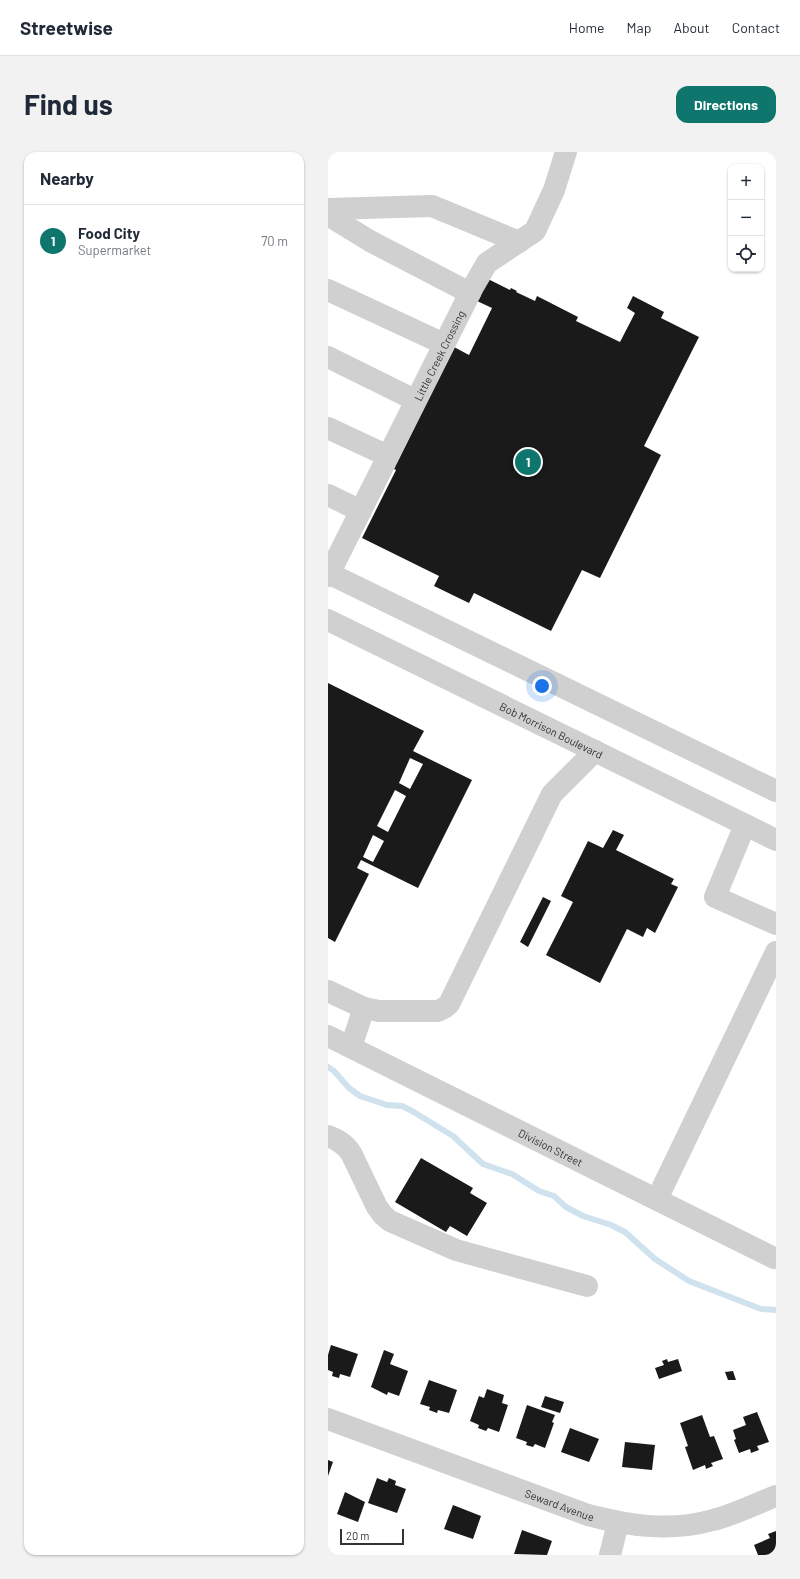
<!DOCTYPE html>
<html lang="en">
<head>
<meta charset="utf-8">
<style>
  body { margin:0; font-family:Barlow,sans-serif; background:#f2f2f3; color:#1f2937 }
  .controls { position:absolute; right:12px; top:12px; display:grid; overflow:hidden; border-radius:8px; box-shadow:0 1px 3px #0004 }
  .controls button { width:36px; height:36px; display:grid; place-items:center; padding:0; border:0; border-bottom:1px solid #e0e1e3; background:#fff; color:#1f2937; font:20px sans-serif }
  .scale { position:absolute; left:12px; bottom:10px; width:64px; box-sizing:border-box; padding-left:4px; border:2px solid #333; border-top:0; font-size:11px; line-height:14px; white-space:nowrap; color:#333; -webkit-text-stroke:3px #fff; paint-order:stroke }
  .you { position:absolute; left:214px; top:534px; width:14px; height:14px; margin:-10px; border:3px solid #fff; border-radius:50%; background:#1a73e8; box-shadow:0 0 0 6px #1a73e833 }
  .badge { display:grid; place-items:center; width:26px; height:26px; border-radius:50%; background:#0f766e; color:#fff; font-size:13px; font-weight:700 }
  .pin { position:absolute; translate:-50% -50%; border:2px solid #fff; box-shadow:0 1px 4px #0006 }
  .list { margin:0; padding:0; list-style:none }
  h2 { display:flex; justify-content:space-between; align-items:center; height:52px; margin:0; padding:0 16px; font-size:17px }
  h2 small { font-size:13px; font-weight:400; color:#747a83 }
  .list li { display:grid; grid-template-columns:26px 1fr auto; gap:12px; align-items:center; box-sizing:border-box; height:72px; padding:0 16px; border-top:1px solid #e0e1e3 }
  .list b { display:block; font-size:15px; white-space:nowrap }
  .list p { margin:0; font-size:13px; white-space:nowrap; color:#747a83 }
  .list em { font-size:13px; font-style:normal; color:#747a83 }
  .icon { flex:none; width:22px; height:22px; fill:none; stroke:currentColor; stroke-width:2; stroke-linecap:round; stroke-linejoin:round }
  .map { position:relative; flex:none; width:448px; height:1403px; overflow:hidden; border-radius:12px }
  header { display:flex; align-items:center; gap:24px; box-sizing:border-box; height:56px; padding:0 20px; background:#fff; border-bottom:1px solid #e0e1e3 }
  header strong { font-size:19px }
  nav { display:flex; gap:22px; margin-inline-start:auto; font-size:14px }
  .intro { display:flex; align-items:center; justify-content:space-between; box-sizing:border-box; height:96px; padding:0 24px }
  h1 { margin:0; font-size:28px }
  .button { padding:10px 18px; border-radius:12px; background:#0f766e; color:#fff; font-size:14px; font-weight:700 }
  main { display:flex; gap:24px; padding:0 24px }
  aside { flex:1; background:#fff; border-radius:12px; box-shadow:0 1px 3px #0004 }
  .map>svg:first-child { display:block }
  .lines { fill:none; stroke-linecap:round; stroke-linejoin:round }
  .stream { stroke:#cfe2ee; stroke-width:6 }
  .building { fill:#1a1a1a; fill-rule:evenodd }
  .minor { stroke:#d0d0d0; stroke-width:22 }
  .labels { text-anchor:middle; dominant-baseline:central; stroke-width:4; stroke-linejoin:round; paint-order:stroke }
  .street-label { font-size:11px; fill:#333; stroke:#fff }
</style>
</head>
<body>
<header>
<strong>Streetwise</strong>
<nav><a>Home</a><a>Map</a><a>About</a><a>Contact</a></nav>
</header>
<div class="intro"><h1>Find us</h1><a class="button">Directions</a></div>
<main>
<aside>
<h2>Nearby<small></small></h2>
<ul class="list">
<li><span class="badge">1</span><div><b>Food City</b><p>Supermarket</p></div><em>70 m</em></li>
</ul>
</aside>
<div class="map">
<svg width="448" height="1403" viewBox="0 0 448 1403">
  <rect width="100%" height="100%" fill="#fff"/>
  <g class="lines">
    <path class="stream" d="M 0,915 L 6,919 L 21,936 L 32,944 L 59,953 L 74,954 L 84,959 L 125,984 L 155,1012 L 184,1022 L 211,1039 L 226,1044 L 238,1055 L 255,1064 L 283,1073 L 297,1080 L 327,1107 L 361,1129 L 433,1157 L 448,1158"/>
  </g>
  <path class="building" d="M 160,127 L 182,138 L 183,136 L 189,139 L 188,140 L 207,149 L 209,144 L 250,165 L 248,169 L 292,190 L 307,161 L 299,156 L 305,144 L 336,160 L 333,166 L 371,185 L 316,294 L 333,303 L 272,426 L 254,418 L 223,479 L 146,441 L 141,451 L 106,434 L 111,424 L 34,386 L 68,318 L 66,317 L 126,195 L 141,203 L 164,156 L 149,149 Z
    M 0,531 L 96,579 L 85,599 L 144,628 L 90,736 L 33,708 L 29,716 L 41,722 L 7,790 L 0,786 ZM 82,606 L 95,612 L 82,637 L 71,631 ZM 67,638 L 78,644 L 60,680 L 49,674 ZM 45,683 L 56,689 L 45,710 L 35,705 Z
    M 285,678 L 296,683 L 288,698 L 346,727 L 343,732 L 350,735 L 327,781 L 319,776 L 315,785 L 299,777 L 272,831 L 218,803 L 245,750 L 233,744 L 260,689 L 275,696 Z
    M 215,745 L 223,749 L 200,795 L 192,790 Z
    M 93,1006 L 145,1036 L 142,1041 L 159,1051 L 139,1084 L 122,1074 L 118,1080 L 67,1050 Z
    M 3,1193 L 30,1202 L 22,1225 L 12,1222 L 11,1226 L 4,1224 L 5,1220 L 0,1218 L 0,1203 Z
    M 56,1198 L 66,1202 L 62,1212 L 80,1219 L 71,1244 L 60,1240 L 59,1243 L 43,1235 Z
    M 339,1207 L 340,1210 L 350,1207 L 354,1219 L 331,1227 L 327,1216 L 336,1213 L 334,1209 Z
    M 405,1219 L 408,1228 L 400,1228 L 397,1220 Z
    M 101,1228 L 129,1238 L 121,1261 L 110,1258 L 109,1261 L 101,1258 L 102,1255 L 92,1252 Z
    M 159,1237 L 176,1243 L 174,1251 L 180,1253 L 171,1280 L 160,1276 L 158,1279 L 150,1276 L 151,1273 L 142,1269 L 151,1244 L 156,1246 Z
    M 217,1244 L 236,1250 L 232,1261 L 213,1255 Z
    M 199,1253 L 227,1263 L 224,1270 L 226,1271 L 217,1296 L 207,1292 L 205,1295 L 198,1293 L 199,1290 L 188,1286 Z
    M 429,1260 L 441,1290 L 429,1294 L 431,1298 L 423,1301 L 422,1297 L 411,1301 L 406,1288 L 408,1287 L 405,1278 L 418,1273 L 415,1265 Z
    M 374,1263 L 382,1285 L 386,1284 L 395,1307 L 383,1311 L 385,1314 L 378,1317 L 377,1313 L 365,1318 L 357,1295 L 360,1294 L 352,1271 Z
    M 242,1276 L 271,1287 L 261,1310 L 233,1300 Z
    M 297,1290 L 327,1293 L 324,1318 L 294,1315 Z
    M 0,1308 L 5,1310 L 0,1324 Z
    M 49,1326 L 59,1330 L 61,1326 L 68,1329 L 67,1333 L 78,1337 L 69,1361 L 40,1351 Z
    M 17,1340 L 37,1350 L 30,1370 L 9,1362 Z
    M 125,1353 L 153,1364 L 145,1387 L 116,1377 Z
    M 194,1378 L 224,1389 L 219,1403 L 186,1402 Z
    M 448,1379 L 448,1403 L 430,1403 L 426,1393 L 442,1386 L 440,1382 Z"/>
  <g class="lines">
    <g class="minor">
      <path d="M 0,57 L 104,54 L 191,90"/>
      <path d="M 0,63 L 42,89 L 142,141"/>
      <path d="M 0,138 L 116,192"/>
      <path d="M 0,205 L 87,248"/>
      <path d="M 0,276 L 60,304"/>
      <path d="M 0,343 L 33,359"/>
      <path d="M 0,421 L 448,639"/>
      <path id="s1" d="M 0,424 L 145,135 L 159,111 L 207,79 L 226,38 L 238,0"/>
      <path id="s2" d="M 0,468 L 448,688"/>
      <path d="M 417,673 L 387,745 L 448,772"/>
      <path d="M 0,839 L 36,856 L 51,859 L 110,859 L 116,856 L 121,852 L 224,642 L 267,599"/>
      <path id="s3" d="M 0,884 L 446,1106"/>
      <path d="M 23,895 L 36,856"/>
      <path d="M 0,984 C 10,988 17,992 23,1001 L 49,1055 L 55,1063 L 62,1069 L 128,1098 L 259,1134"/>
      <path d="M 329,1047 L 448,800"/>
      <path id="s4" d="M 0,1267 L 260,1363 C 302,1374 342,1380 385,1368 C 406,1363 427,1352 448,1344"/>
      <path d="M 282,1403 L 290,1371"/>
    </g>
  </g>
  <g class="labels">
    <g class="street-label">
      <text stroke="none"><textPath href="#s1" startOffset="247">Little Creek Crossing</textPath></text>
      <text stroke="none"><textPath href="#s2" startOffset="249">Bob Morrison Boulevard</textPath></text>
      <text stroke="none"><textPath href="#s3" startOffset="249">Division Street</textPath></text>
      <text stroke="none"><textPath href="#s4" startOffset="247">Seward Avenue</textPath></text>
    </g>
  </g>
</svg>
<div class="controls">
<button>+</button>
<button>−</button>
<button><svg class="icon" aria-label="locate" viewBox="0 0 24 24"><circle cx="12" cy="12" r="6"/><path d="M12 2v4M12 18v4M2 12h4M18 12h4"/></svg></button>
</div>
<div class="scale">20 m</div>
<div class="you"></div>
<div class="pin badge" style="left:200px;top:310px">1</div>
</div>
</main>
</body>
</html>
